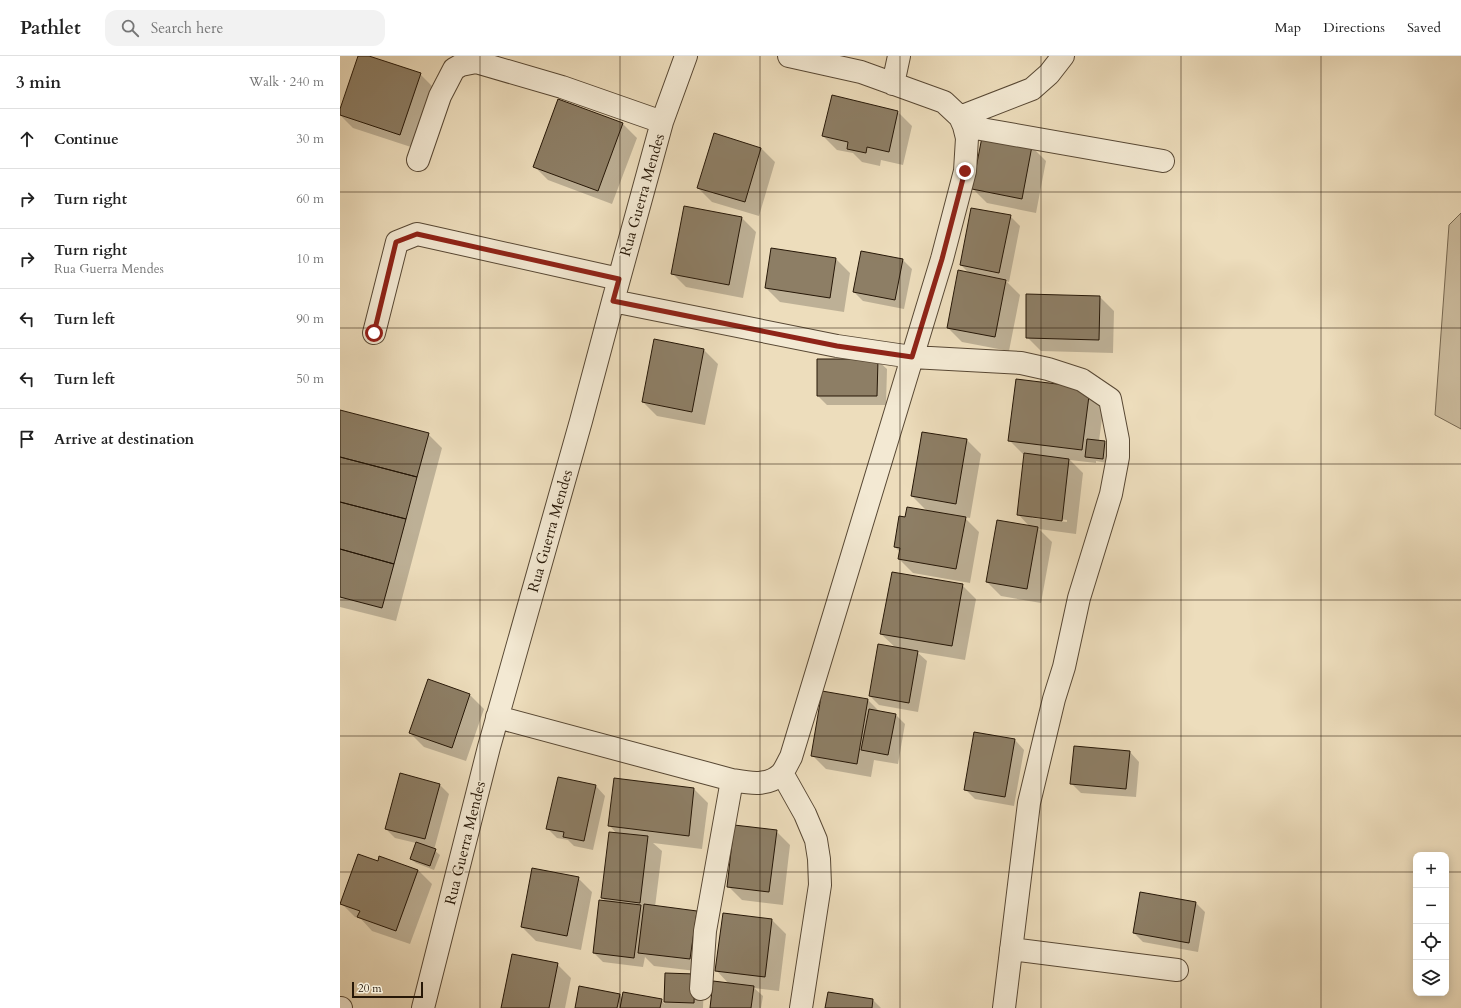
<!DOCTYPE html>
<html lang="en">
<head>
<meta charset="utf-8">
<style>
  body { margin:0; font-family:Cardo,serif; background:#f2f2f2; color:#222 }
  .controls { position:absolute; right:12px; bottom:12px; display:grid; overflow:hidden; border-radius:8px; box-shadow:0 2px 10px #0003 }
  .controls button { width:36px; height:36px; display:grid; place-items:center; padding:0; border:0; border-bottom:1px solid #e0e0e0; background:#fff; color:#222; font:20px sans-serif }
  .scale { position:absolute; left:12px; bottom:10px; width:71px; box-sizing:border-box; padding-left:4px; border:2px solid #261707; border-top:0; font-size:11px; line-height:14px; white-space:nowrap; color:#261707; -webkit-text-stroke:3px #f3e9d3; paint-order:stroke }
  .stop { position:absolute; width:12px; height:12px; margin:-9px; border:3px solid #8f2418; border-radius:50%; background:#fff }
  .stop.end { background:#8f2418; border-color:#fff; box-shadow:0 1px 4px #0008 }
  .list { margin:0; padding:0; list-style:none }
  h2 { display:flex; justify-content:space-between; align-items:center; height:52px; margin:0; padding:0 16px; font-size:17px }
  h2 small { font-size:13px; font-weight:400; color:#767676 }
  .list li { display:grid; grid-template-columns:26px 1fr auto; gap:12px; align-items:center; box-sizing:border-box; height:60px; padding:0 16px; border-top:1px solid #e0e0e0 }
  .list b { display:block; font-size:15px; white-space:nowrap }
  .list p { margin:0; font-size:13px; white-space:nowrap; color:#767676 }
  .list em { font-size:13px; font-style:normal; color:#767676 }
  .icon { flex:none; width:22px; height:22px; fill:none; stroke:currentColor; stroke-width:2; stroke-linecap:round; stroke-linejoin:round }
  .map { position:relative; flex:none; width:1121px; height:952px; overflow:hidden }
  header { display:flex; align-items:center; gap:24px; box-sizing:border-box; height:56px; padding:0 20px; background:#fff; border-bottom:1px solid #e0e0e0 }
  header strong { font-size:19px }
  nav { display:flex; gap:22px; margin-inline-start:auto; font-size:14px }
  .search { width:280px; height:36px; background:#f2f2f2; display:flex; align-items:center; gap:10px; box-sizing:border-box; padding:0 14px; border-radius:12px; color:#767676; font-size:15px }
  main { display:flex }
  aside { flex:1; background:#fff }
  .map>svg:first-child { display:block }
  .green { fill:#cbbb9d; stroke:#786952 }
  .shadow { fill:#0003; fill-rule:evenodd }
  .building { fill:#8d7e65; stroke:#261707 }
  .lines { fill:none; stroke-linecap:round; stroke-linejoin:round }
  .minor-casing { stroke:#584834; stroke-width:24 }
  .minor { stroke:#f3e9d3; stroke-width:22 }
  .route { stroke:#8f2418; stroke-width:5 }
  .grid { fill:none; stroke:#261707; stroke-width:1; stroke-opacity:0.55 }
  .labels { text-anchor:middle; dominant-baseline:central; stroke-width:3; stroke-linejoin:round; paint-order:stroke }
  .street-label { font-size:15px; fill:#261707; stroke:#f3e9d3 }
</style>
</head>
<body>
<header>
<strong>Pathlet</strong>
<div class="search"><svg class="icon" aria-label="search" viewBox="0 0 24 24"><circle cx="10" cy="10" r="6"/><path d="M15 15l6 6"/></svg>Search here</div>
<nav><a>Map</a><a>Directions</a><a>Saved</a></nav>
</header>
<main>
<aside>
<h2>3 min<small>Walk · 240 m</small></h2>
<ul class="list">
<li><svg class="icon" aria-label="ahead" viewBox="0 0 24 24"><path d="M12 20V5M6 11l6-6 6 6"/></svg><div><b>Continue</b></div><em>30 m</em></li>
<li><svg class="icon" aria-label="right" viewBox="0 0 24 24"><path d="M7 20v-9h11M14 6l5 5-5 5"/></svg><div><b>Turn right</b></div><em>60 m</em></li>
<li><svg class="icon" aria-label="right" viewBox="0 0 24 24"><path d="M7 20v-9h11M14 6l5 5-5 5"/></svg><div><b>Turn right</b><p>Rua Guerra Mendes</p></div><em>10 m</em></li>
<li><svg class="icon" aria-label="left" viewBox="0 0 24 24"><path d="M17 20v-9H6M10 6l-5 5 5 5"/></svg><div><b>Turn left</b></div><em>90 m</em></li>
<li><svg class="icon" aria-label="left" viewBox="0 0 24 24"><path d="M17 20v-9H6M10 6l-5 5 5 5"/></svg><div><b>Turn left</b></div><em>50 m</em></li>
<li><svg class="icon" aria-label="arrive" viewBox="0 0 24 24"><path d="M6 21V4h12l-3 4 3 4H6"/></svg><div><b>Arrive at destination</b></div></li>
</ul>
</aside>
<div class="map">
<svg width="1121" height="952" viewBox="0 0 1121 952">
  <rect width="100%" height="100%" fill="#edddbc"/>
  <filter id="stains"><feTurbulence type="fractalNoise" baseFrequency=".005" numOctaves="4"/><feColorMatrix values="0 0 0 0 .2 0 0 0 0 .09 0 0 0 0 .02 0 0 0 .5 -.17"/></filter>
  <radialGradient id="worn" r=".72"><stop offset=".6" stop-color="#630" stop-opacity="0"/><stop offset="1" stop-color="#630" stop-opacity=".3"/></radialGradient>
  <path class="green" d="M 1121,157 L 1121,373 L 1095,359 L 1109,169 Z"/>
  <path class="shadow" d="M 19,0 L 26,0 L 80,18 L 94,32 L 74,92 L 13,72 L 0,59 L 0,56 Z
    M 493,40 L 558,56 L 572,70 L 563,109 L 541,104 L 540,110 L 522,106 L 513,97 L 497,94 L 483,80 Z
    M 218,44 L 283,68 L 297,82 L 272,148 L 208,124 L 194,110 Z
    M 692,91 L 706,105 L 696,157 L 647,147 L 633,133 Z
    M 421,92 L 435,106 L 419,160 L 372,146 L 358,132 Z
    M 345,151 L 402,162 L 416,176 L 403,242 L 346,231 L 332,217 Z
    M 670,160 L 680,170 L 669,226 L 666,225 L 680,239 L 669,295 L 622,286 L 608,272 L 630,218 L 621,209 Z
    M 431,194 L 496,203 L 510,217 L 504,256 L 440,246 L 426,232 Z
    M 563,204 L 572,213 L 564,253 L 523,245 L 514,236 Z
    M 760,241 L 774,255 L 773,297 L 701,295 L 687,281 Z
    M 364,294 L 378,308 L 365,369 L 317,360 L 303,346 Z
    M 537,304 L 547,313 L 546,349 L 487,349 L 478,340 Z
    M 750,333 L 764,347 L 759,385 L 765,386 L 769,391 L 767,407 L 756,405 L 756,407 L 730,404 L 743,417 L 736,478 L 699,473 L 712,486 L 701,547 L 661,540 L 647,526 L 690,471 L 678,458 L 685,398 L 683,398 L 669,384 ZM 692,460 L 727,464 L 727,466 L 692,462 Z
    M 0,355 L 88,378 L 102,392 L 56,565 L 0,551 Z
    M 583,377 L 627,384 L 641,398 L 630,462 L 624,461 L 639,476 L 630,527 L 573,517 L 559,503 L 560,496 L 555,491 L 566,462 L 587,455 L 572,440 Z
    M 622,529 L 636,543 L 625,604 L 577,596 L 587,605 L 578,656 L 539,649 L 530,640 L 556,592 L 541,578 Z
    M 88,625 L 130,639 L 144,653 L 126,705 L 84,691 L 70,677 Z
    M 483,636 L 528,644 L 540,656 L 555,658 L 565,668 L 558,708 L 534,704 L 531,721 L 486,713 L 472,699 Z
    M 675,684 L 684,694 L 674,750 L 635,743 L 625,733 Z
    M 790,696 L 799,706 L 796,741 L 741,737 L 731,727 Z
    M 100,729 L 109,738 L 94,794 L 100,799 L 94,814 L 76,807 L 71,803 L 76,787 L 55,782 L 46,773 Z
    M 256,730 L 265,740 L 253,794 L 234,790 L 228,784 L 217,782 L 207,772 Z
    M 354,733 L 368,747 L 362,793 L 313,787 L 322,795 L 315,851 L 356,856 L 370,870 L 364,916 L 314,910 L 305,901 L 303,911 L 263,906 L 254,897 L 266,846 L 262,841 L 277,778 L 269,769 Z
    M 436,775 L 450,789 L 443,849 L 402,844 L 388,830 Z
    M 38,806 L 78,814 L 92,828 L 70,888 L 32,875 L 21,863 L 15,861 L 1,847 Z
    M 193,813 L 238,822 L 252,836 L 241,894 L 196,885 L 182,871 Z
    M 856,847 L 865,856 L 858,896 L 803,886 L 794,877 Z
    M 384,858 L 432,864 L 446,878 L 439,935 L 414,932 L 423,940 L 421,952 L 371,952 L 389,928 L 377,915 Z
    M 217,908 L 231,922 L 225,952 L 162,952 Z
    M 326,918 L 364,928 L 363,952 L 236,952 L 279,938 L 283,942 L 321,944 L 325,948 Z
    M 533,944 L 541,952 L 486,952 Z"/>
  <path class="building" d="M 18,0 L 29,0 L 81,17 L 60,79 L 0,59 L 0,53 Z
    M 492,39 L 558,55 L 549,96 L 527,91 L 526,97 L 507,93 L 508,86 L 482,80 Z
    M 218,43 L 283,67 L 258,135 L 193,111 Z
    M 374,77 L 421,92 L 405,146 L 357,132 Z
    M 642,81 L 692,90 L 682,143 L 632,133 Z
    M 344,150 L 402,161 L 389,229 L 331,218 Z
    M 631,152 L 671,159 L 659,217 L 620,209 Z
    M 431,192 L 496,202 L 490,242 L 425,232 Z
    M 521,195 L 563,203 L 555,244 L 513,236 Z
    M 618,214 L 666,224 L 655,281 L 607,272 Z
    M 686,238 L 760,240 L 759,284 L 686,282 Z
    M 314,283 L 364,293 L 352,356 L 302,346 Z
    M 477,303 L 538,303 L 537,340 L 477,340 Z
    M 676,323 L 750,332 L 742,394 L 668,385 Z
    M 0,354 L 89,377 L 77,421 L 0,401 Z
    M 582,376 L 627,383 L 616,448 L 571,440 Z
    M 747,383 L 765,385 L 763,403 L 745,401 Z
    M 684,397 L 729,403 L 722,465 L 677,459 Z
    M 0,401 L 77,421 L 66,463 L 0,446 Z
    M 0,446 L 66,463 L 54,508 L 0,493 Z
    M 567,451 L 626,461 L 616,513 L 558,503 L 560,492 L 554,491 L 559,460 L 565,461 Z
    M 657,464 L 698,471 L 687,533 L 646,526 Z
    M 0,493 L 54,508 L 42,552 L 0,541 Z
    M 552,516 L 623,528 L 612,590 L 540,578 Z
    M 538,588 L 578,595 L 569,647 L 529,640 Z
    M 88,623 L 130,638 L 112,692 L 69,677 Z
    M 482,635 L 528,643 L 517,708 L 471,700 Z
    M 529,653 L 556,658 L 548,699 L 521,694 Z
    M 634,676 L 675,683 L 665,741 L 624,734 Z
    M 734,690 L 790,695 L 786,733 L 730,728 Z
    M 60,717 L 100,728 L 85,783 L 45,773 Z
    M 218,721 L 256,729 L 244,785 L 223,781 L 224,776 L 206,773 Z
    M 274,722 L 354,732 L 349,780 L 268,770 Z
    M 394,769 L 437,774 L 429,836 L 387,831 Z
    M 269,776 L 308,780 L 300,847 L 261,842 Z
    M 76,786 L 96,793 L 90,810 L 70,803 Z
    M 18,798 L 38,805 L 39,800 L 78,814 L 56,875 L 17,861 L 20,855 L 0,848 Z
    M 192,812 L 239,821 L 227,880 L 181,871 Z
    M 800,836 L 856,846 L 849,887 L 793,877 Z
    M 259,844 L 301,849 L 294,902 L 253,897 Z
    M 304,848 L 357,855 L 350,903 L 298,897 Z
    M 383,857 L 432,863 L 425,921 L 375,915 Z
    M 172,898 L 218,907 L 209,952 L 161,952 Z
    M 325,917 L 355,918 L 354,947 L 324,946 Z
    M 373,925 L 414,930 L 411,952 L 370,952 Z
    M 239,930 L 280,938 L 277,952 L 235,952 Z
    M 283,936 L 322,943 L 320,952 L 280,952 Z
    M 488,936 L 533,943 L 532,952 L 485,952 Z"/>
  <g class="lines">
    <g class="minor-casing">
      <path id="minor" d="M 553,28 L 559,0
        M 620,61 L 692,33 L 709,18 L 723,0
        M 624,70 L 823,105
        M 78,104 L 100,40 L 114,13 L 121,9 L 136,6 L 222,31 L 322,66
        M 273,245 L 497,290 L 572,301 L 681,307 L 708,313 L 742,324 L 770,343 L 778,384 L 778,401 L 771,438 L 739,542 L 724,611 L 714,643 L 689,747 L 664,952
        M 34,277 L 57,186 L 77,178 L 279,223
        M 157,661 L 392,724 C 409,727 427,731 441,718 C 445,714 448,706 451,701 L 602,203 L 625,115 L 627,82 L 624,70 L 620,61 L 604,46 L 521,16 L 449,0
        M 442,717 L 465,758 L 476,784 L 479,803 L 480,829 L 461,952
        M 671,893 L 837,914
        M 361,933 L 365,875 L 392,724
        M 0,952 L 1,952
        M 83,952 L 149,691 L 241,365 L 273,245 L 322,66 L 346,0"/>
    </g>
    <use href="#minor" class="minor"/>
  </g>
  <g class="lines">
    <path class="route" d="M 34,277 L 56,186 L 77,178 L 279,223 L 273,245 L 497,290 L 572,301 L 602,203 L 625,115"/>
  </g>
  <path class="grid" d="M 140,0 L 140,952M 280,0 L 280,952M 420,0 L 420,952M 560,0 L 560,952M 701,0 L 701,952M 841,0 L 841,952M 981,0 L 981,952M 0,136 L 1121,136M 0,272 L 1121,272M 0,408 L 1121,408M 0,544 L 1121,544M 0,680 L 1121,680M 0,816 L 1076,816M 1106,816 L 1121,816"/>
  <g class="labels">
    <g class="street-label">
      <text transform="translate(302 139) rotate(-74)">Rua Guerra Mendes</text>
      <text transform="translate(210 475) rotate(-74)">Rua Guerra Mendes</text>
      <text transform="translate(125 787) rotate(-76)">Rua Guerra Mendes</text>
    </g>
  </g>
  <rect width="100%" height="100%" filter="url(#stains)"/>
  <rect width="100%" height="100%" fill="url(#worn)"/>
</svg>
<div class="controls">
<button>+</button>
<button>−</button>
<button><svg class="icon" aria-label="locate" viewBox="0 0 24 24"><circle cx="12" cy="12" r="6"/><path d="M12 2v4M12 18v4M2 12h4M18 12h4"/></svg></button>
<button><svg class="icon" aria-label="layers" viewBox="0 0 24 24"><path d="M12 4l9 5-9 5-9-5zM3 14l9 5 9-5"/></svg></button>
</div>
<div class="scale">20 m</div>
<div class="stop" style="left:34px;top:277px"></div>
<div class="stop end" style="left:625px;top:115px"></div>
</div>
</main>
</body>
</html>
